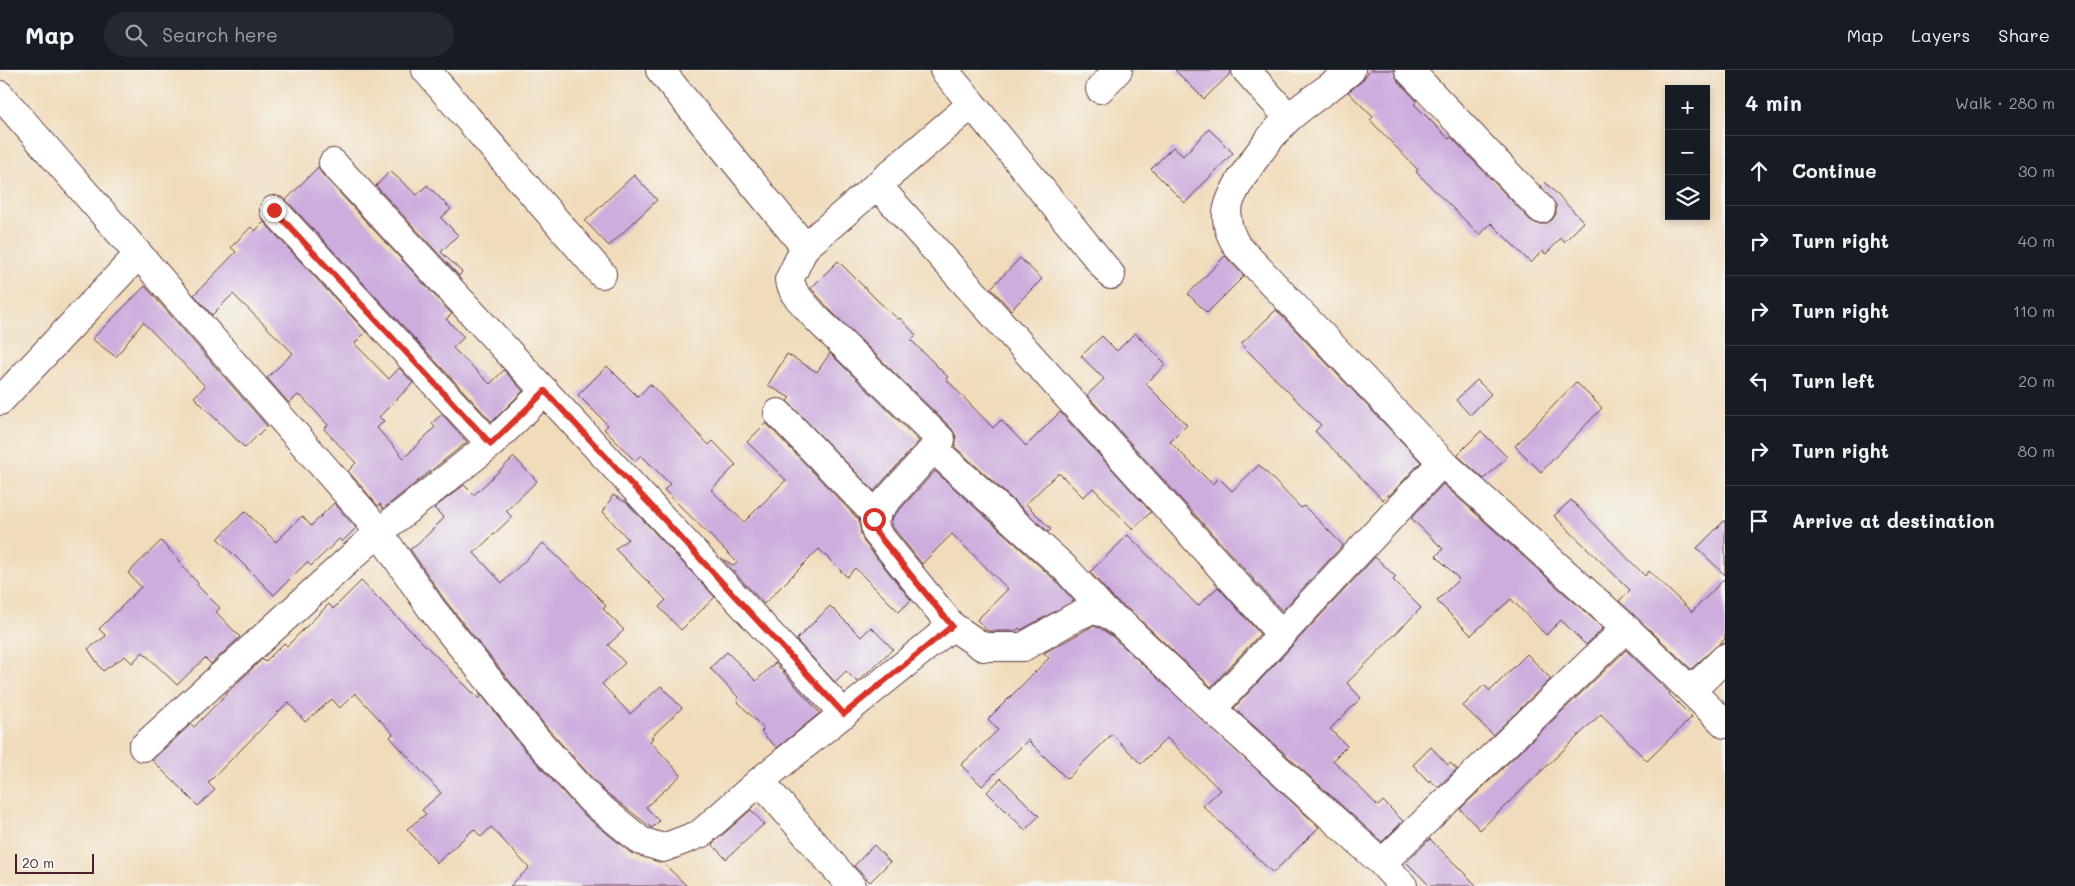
<!DOCTYPE html>
<html lang="en">
<head>
<meta charset="utf-8">
<style>
  body { margin:0; font-family:Mali,sans-serif; background:#242831; color:#f1f3f6 }
  .controls { position:absolute; right:15px; top:15px; display:grid; overflow:hidden; border-radius:0px; box-shadow:0 2px 8px #0003 }
  .controls button { width:45px; height:45px; display:grid; place-items:center; padding:0; border:0; border-bottom:1px solid #363941; background:#171b24; color:#f1f3f6; font:25px sans-serif }
  .scale { position:absolute; left:15px; bottom:12px; width:79px; box-sizing:border-box; padding-left:5px; border:2px solid #4a1f2b; border-top:0; font-size:14px; line-height:18px; white-space:nowrap; color:#4a1f2b; -webkit-text-stroke:4px #f6f6f2; paint-order:stroke }
  .stop { position:absolute; width:15px; height:15px; margin:-11px; border:4px solid #d93025; border-radius:50%; background:#fff }
  .stop.end { background:#d93025; border-color:#fff; box-shadow:0 1px 5px #0008 }
  .list { margin:0; padding:0; list-style:none }
  h2 { display:flex; justify-content:space-between; align-items:center; height:65px; margin:0; padding:0 20px; font-size:21px }
  h2 small { font-size:16px; font-weight:400; color:#9ea1a6 }
  .list li { display:grid; grid-template-columns:32px 1fr auto; gap:15px; align-items:center; box-sizing:border-box; height:70px; padding:0 20px; border-top:1px solid #363941 }
  .list b { display:block; font-size:19px; white-space:nowrap }
  .list em { font-size:16px; font-style:normal; color:#9ea1a6 }
  .icon { flex:none; width:28px; height:28px; fill:none; stroke:currentColor; stroke-width:2; stroke-linecap:round; stroke-linejoin:round }
  .map { position:relative; flex:none; width:1725px; height:816px; overflow:hidden }
  header { display:flex; align-items:center; gap:30px; box-sizing:border-box; height:70px; padding:0 25px; background:#171b24; border-bottom:1px solid #363941 }
  header strong { font-size:24px }
  nav { display:flex; gap:28px; margin-inline-start:auto; font-size:18px }
  .search { width:350px; height:45px; background:#242831; display:flex; align-items:center; gap:12px; box-sizing:border-box; padding:0 18px; border-radius:28px; color:#9ea1a6; font-size:19px }
  main { display:flex }
  aside { flex:1; background:#171b24 }
  .map>svg:first-child { display:block }
  .building { fill:#ccaddd }
  .lines { fill:none; stroke-linecap:round; stroke-linejoin:round }
  .minor-casing { stroke:#633b41; stroke-width:30 }
  .minor { stroke:#fff; stroke-width:28 }
  .route { stroke:#d93025; stroke-width:6 }
</style>
</head>
<body>
<header>
<strong>Map</strong>
<div class="search"><svg class="icon" aria-label="search" viewBox="0 0 24 24"><circle cx="10" cy="10" r="6"/><path d="M15 15l6 6"/></svg>Search here</div>
<nav><a>Map</a><a>Layers</a><a>Share</a></nav>
</header>
<main>
<div class="map">
<svg width="1725" height="816" viewBox="0 0 1725 816">
  <rect width="100%" height="100%" fill="#f6f6f2"/>
  <filter id="ink" filterUnits="userSpaceOnUse"><feTurbulence type="fractalNoise" baseFrequency=".02" numOctaves="2"/><feDisplacementMap in="SourceGraphic" scale="10" xChannelSelector="R" yChannelSelector="G"/><feConvolveMatrix kernelMatrix="1 2 1 2 8 2 1 2 1" color-interpolation-filters="sRGB"/></filter>
  <filter id="wash" filterUnits="userSpaceOnUse"><feTurbulence type="fractalNoise" baseFrequency=".0096" numOctaves="4" result="noise"/><feDisplacementMap in="SourceGraphic" scale="20" xChannelSelector="R" yChannelSelector="G"/><feGaussianBlur stdDeviation="1.12" result="paint"/><feColorMatrix in="noise" values="0 0 0 0 0 0 0 0 0 0 0 0 0 0 0 0 0 1.4 0 .05"/><feComposite in="paint" operator="in"/></filter>
  <g filter="url(#wash)">
    <rect width="100%" height="100%" fill="#f0dcbb"/>
    <g id="blocks">
      <path class="building" d="M 1175,0 L 1231,0 L 1231,3 L 1204,29 Z
        M 1370,0 L 1394,0 L 1398,11 L 1417,31 L 1414,34 L 1449,69 L 1451,67 L 1530,150 L 1537,154 L 1545,154 L 1552,150 L 1556,144 L 1556,135 L 1541,116 L 1545,112 L 1584,152 L 1564,172 L 1561,168 L 1546,184 L 1542,181 L 1531,193 L 1491,153 L 1480,165 L 1416,102 L 1418,100 L 1370,50 L 1373,47 L 1348,22 L 1361,12 Z
        M 1209,59 L 1233,83 L 1185,133 L 1151,99 L 1173,77 L 1183,86 Z
        M 318,97 L 322,104 L 452,244 L 446,249 L 464,267 L 453,278 L 490,314 L 504,300 L 523,321 L 492,352 L 286,130 Z
        M 390,101 L 417,125 L 427,115 L 451,139 L 441,148 L 458,165 L 441,182 L 462,202 L 459,206 L 376,116 Z
        M 634,105 L 657,130 L 609,176 L 585,151 Z
        M 264,152 L 366,262 L 355,273 L 356,275 L 389,309 L 399,298 L 413,313 L 379,347 L 384,351 L 377,358 L 404,388 L 435,357 L 432,353 L 442,344 L 467,372 L 383,439 L 380,434 L 378,436 L 348,401 L 356,393 L 324,359 L 328,355 L 301,326 L 300,327 L 298,325 L 289,333 L 267,308 L 293,283 L 233,224 L 212,245 L 194,225 L 236,182 L 231,177 L 251,157 L 255,161 Z
        M 1225,186 L 1244,206 L 1207,243 L 1188,224 Z
        M 1020,188 L 1042,209 L 1011,240 L 991,218 Z
        M 838,191 L 879,232 L 898,249 L 900,248 L 916,265 L 911,270 L 948,307 L 946,309 L 993,358 L 1001,350 L 1026,376 L 1060,342 L 1151,442 L 1133,459 L 1093,418 L 1083,427 L 1060,404 L 1057,404 L 1026,434 L 1051,459 L 1048,462 L 955,377 L 956,366 L 952,359 L 830,240 L 811,218 Z
        M 145,216 L 267,356 L 245,378 L 194,327 L 205,316 L 143,252 L 116,287 L 92,269 Z
        M 1276,240 L 1421,392 L 1389,426 L 1388,424 L 1383,430 L 1315,361 L 1321,355 L 1241,274 Z
        M 1135,263 L 1166,294 L 1146,314 L 1187,355 L 1170,372 L 1212,414 L 1219,408 L 1232,421 L 1259,395 L 1301,438 L 1304,436 L 1343,475 L 1282,541 L 1087,325 L 1104,309 L 1081,286 L 1102,266 L 1117,281 Z
        M 830,283 L 919,371 L 874,421 L 787,331 L 790,328 L 768,315 L 787,284 L 817,302 Z
        M 607,296 L 638,327 L 650,314 L 709,375 L 713,371 L 736,395 L 711,420 L 744,452 L 786,410 L 747,372 L 766,353 L 859,450 L 861,464 L 864,472 L 911,530 L 899,542 L 855,498 L 847,507 L 819,479 L 764,534 L 721,488 L 734,496 L 737,492 L 664,420 L 670,414 L 641,385 L 635,391 L 604,359 L 608,355 L 578,325 Z
        M 1477,310 L 1491,324 L 1470,345 L 1456,330 Z
        M 1576,312 L 1602,338 L 1541,402 L 1515,376 Z
        M 1481,361 L 1507,387 L 1484,409 L 1457,385 Z
        M 514,387 L 537,411 L 506,441 L 512,447 L 474,483 L 502,513 L 543,473 L 589,517 L 606,536 L 603,539 L 624,560 L 608,575 L 625,593 L 602,614 L 630,644 L 661,616 L 682,638 L 651,667 L 653,668 L 650,671 L 681,705 L 646,737 L 659,751 L 652,758 L 603,720 L 548,659 L 444,529 L 410,479 L 417,475 L 444,448 L 434,438 L 464,415 L 474,425 Z
        M 935,401 L 1056,511 L 1074,531 L 1021,560 L 1019,558 L 1016,561 L 988,561 L 977,550 L 1008,519 L 952,464 L 922,494 L 891,455 L 893,447 Z
        M 1443,414 L 1603,558 L 1586,575 L 1561,550 L 1546,565 L 1511,529 L 1471,565 L 1437,531 L 1459,509 L 1436,486 L 1443,479 L 1411,448 Z
        M 613,425 L 627,433 L 715,527 L 681,560 L 659,537 L 666,530 L 615,479 L 628,469 L 603,442 Z
        M 1571,430 L 1645,506 L 1649,501 L 1692,542 L 1725,508 L 1725,569 L 1691,599 L 1619,531 L 1630,520 L 1554,446 Z
        M 334,433 L 356,458 L 342,472 L 339,469 L 311,496 L 307,492 L 274,525 L 218,469 L 245,441 L 276,472 L 302,446 L 311,456 Z
        M 1725,450 L 1725,505 L 1697,478 Z
        M 1128,465 L 1198,536 L 1218,517 L 1260,564 L 1211,617 L 1133,543 L 1116,531 L 1090,502 Z
        M 161,471 L 181,492 L 179,493 L 198,513 L 197,515 L 220,538 L 216,542 L 240,567 L 211,594 L 205,588 L 177,615 L 143,582 L 132,593 L 125,586 L 103,601 L 88,579 L 106,566 L 99,559 L 141,517 L 128,503 Z
        M 1375,487 L 1396,507 L 1393,510 L 1421,538 L 1347,613 L 1361,628 L 1330,659 L 1347,676 L 1333,690 L 1378,736 L 1383,731 L 1403,751 L 1382,772 L 1234,638 Z
        M 361,511 L 479,629 L 481,627 L 479,622 L 524,679 L 582,743 L 631,783 L 663,793 L 687,816 L 510,816 L 529,798 L 491,757 L 481,767 L 474,759 L 437,793 L 407,759 L 426,744 L 422,740 L 441,723 L 390,667 L 393,664 L 355,623 L 340,638 L 332,629 L 305,652 L 288,632 L 208,713 L 215,720 L 198,736 L 152,690 L 191,654 L 194,657 L 233,617 L 262,589 L 265,592 L 284,573 L 287,576 L 329,534 L 333,539 Z
        M 830,536 L 861,567 L 871,557 L 893,579 L 857,612 L 846,601 L 835,612 L 797,571 L 797,569 Z
        M 1093,556 L 1100,558 L 1112,566 L 1319,757 L 1273,803 L 1203,736 L 1220,720 L 1167,668 L 1141,694 L 1112,664 L 1067,709 L 1028,670 L 982,716 L 961,695 L 998,660 L 988,649 L 1049,588 L 1044,583 Z
        M 1626,580 L 1670,623 L 1669,624 L 1692,647 L 1647,691 L 1601,644 L 1480,760 L 1460,739 Z
        M 727,582 L 756,611 L 775,593 L 820,643 L 777,678 L 761,662 L 764,659 L 737,631 L 739,628 L 710,598 Z
        M 1527,584 L 1551,609 L 1493,665 L 1463,636 L 1484,615 L 1490,621 Z
        M 1431,677 L 1448,695 L 1450,693 L 1457,699 L 1438,717 L 1430,710 L 1429,712 L 1413,695 Z
        M 1001,708 L 1039,746 L 1025,760 L 987,722 Z
        M 751,740 L 764,754 L 726,789 L 712,774 Z
        M 1430,769 L 1477,816 L 1430,816 L 1406,792 Z
        M 874,775 L 890,792 L 870,812 L 854,796 Z"/>
    </g>
  </g>
  <g filter="url(#ink)">
    <use href="#blocks" fill-opacity="0" stroke="#633b41" stroke-width="1"/>
    <g class="lines">
      <g class="minor-casing">
        <path id="minor" d="M 426,0 L 602,204
          M 660,0 L 805,177 L 789,210 L 795,224 L 815,247 L 941,370 L 880,438 L 874,449 L 876,462 L 952,556
          M 1246,0 L 1289,48
          M 1409,0 L 1541,139
          M 1100,19 L 1118,0
          M 0,25 L 363,442 L 379,462 L 431,538 L 536,669 L 592,731 L 641,771 L 663,778 L 700,764 L 760,711 L 952,556 L 983,577 L 1023,577 L 1075,547 L 1091,540 L 1106,543 L 1122,554 L 1212,639 L 1382,793 L 1626,558 L 1442,392 L 1237,176 C 1231,166 1226,156 1227,143 C 1229,119 1271,64 1290,47 C 1309,30 1332,17 1351,0
          M 972,34 L 1111,205
          M 333,93 L 844,644
          M 877,115 L 1281,564
          M 274,140 L 491,374
          M 805,177 L 972,34 L 944,0
          M 0,331 L 138,185
          M 778,343 L 876,445
          M 934,379 L 1067,500 L 1106,543
          M 1626,558 L 1691,621 L 1725,588
          M 1691,621 L 1725,654
          M 1212,639 L 1442,392
          M 143,677 L 379,462 L 491,374 L 545,321
          M 760,711 L 851,816
          M 1382,793 L 1403,816"/>
      </g>
      <use href="#minor" class="minor"/>
    </g>
  </g>
  <g class="lines" filter="url(#ink)">
    <path class="route" d="M 274,140 L 491,374 L 545,321 L 844,644 L 952,556 L 876,462 L 874,449"/>
  </g>
</svg>
<div class="controls">
<button>+</button>
<button>−</button>
<button><svg class="icon" aria-label="layers" viewBox="0 0 24 24"><path d="M12 4l9 5-9 5-9-5zM3 14l9 5 9-5"/></svg></button>
</div>
<div class="scale">20 m</div>
<div class="stop" style="left:874px;top:449px"></div>
<div class="stop end" style="left:274px;top:140px"></div>
</div>
<aside>
<h2>4 min<small>Walk · 280 m</small></h2>
<ul class="list">
<li><svg class="icon" aria-label="ahead" viewBox="0 0 24 24"><path d="M12 20V5M6 11l6-6 6 6"/></svg><div><b>Continue</b></div><em>30 m</em></li>
<li><svg class="icon" aria-label="right" viewBox="0 0 24 24"><path d="M7 20v-9h11M14 6l5 5-5 5"/></svg><div><b>Turn right</b></div><em>40 m</em></li>
<li><svg class="icon" aria-label="right" viewBox="0 0 24 24"><path d="M7 20v-9h11M14 6l5 5-5 5"/></svg><div><b>Turn right</b></div><em>110 m</em></li>
<li><svg class="icon" aria-label="left" viewBox="0 0 24 24"><path d="M17 20v-9H6M10 6l-5 5 5 5"/></svg><div><b>Turn left</b></div><em>20 m</em></li>
<li><svg class="icon" aria-label="right" viewBox="0 0 24 24"><path d="M7 20v-9h11M14 6l5 5-5 5"/></svg><div><b>Turn right</b></div><em>80 m</em></li>
<li><svg class="icon" aria-label="arrive" viewBox="0 0 24 24"><path d="M6 21V4h12l-3 4 3 4H6"/></svg><div><b>Arrive at destination</b></div></li>
</ul>
</aside>
</main>
</body>
</html>
